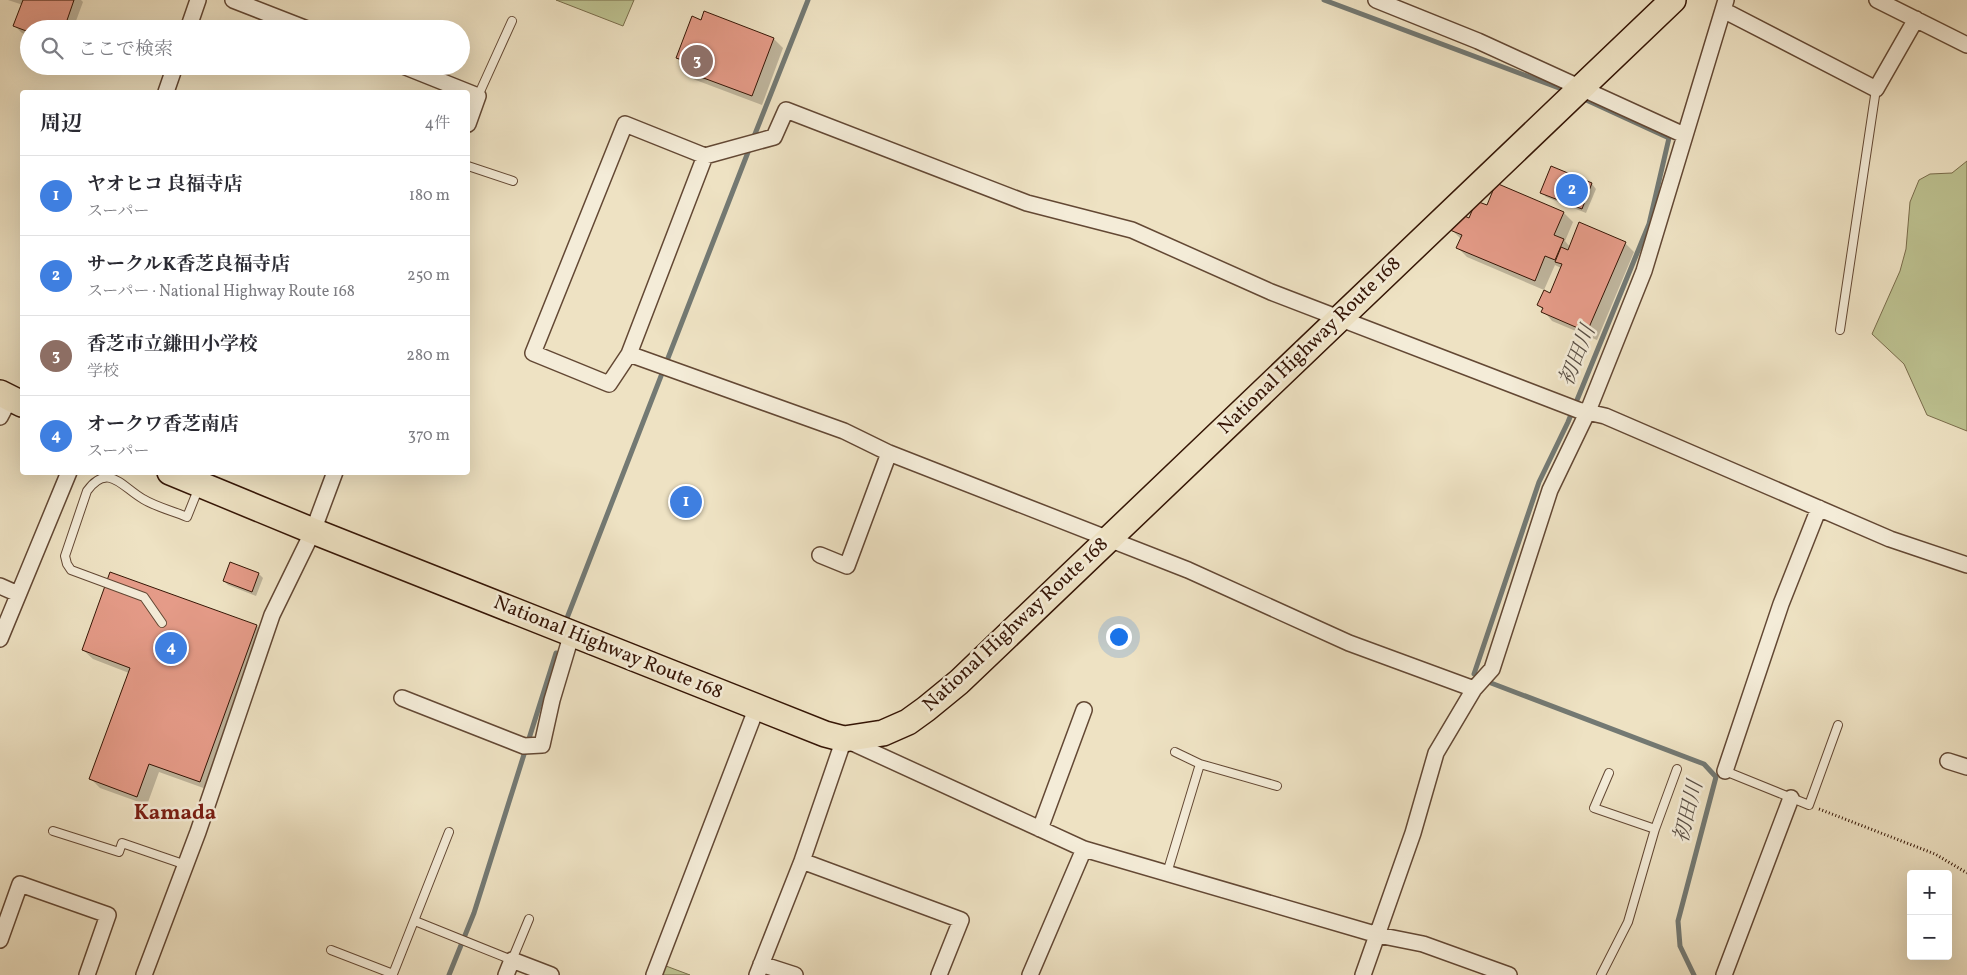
<!DOCTYPE html>
<html lang="ja">
<head>
<meta charset="utf-8">
<style>
  body { margin:0; font-family:Vollkorn,"Noto Serif JP",serif; background:#f7f7f7; color:#2b2b33 }
  .controls { position:absolute; right:15px; bottom:15px; display:grid; overflow:hidden; border-radius:5px; box-shadow:0 5px 20px #0002 }
  .controls button { width:45px; height:45px; display:grid; place-items:center; padding:0; border:0; border-bottom:1px solid #e1e1e2; background:#fff; color:#2b2b33; font:25px sans-serif }
  .you { position:absolute; left:1118px; top:636px; width:18px; height:18px; margin:-12px; border:4px solid #fff; border-radius:50%; background:#1a73e8; box-shadow:0 0 0 8px #1a73e833 }
  .badge { display:grid; place-items:center; width:32px; height:32px; border-radius:50%; background:#0f766e; color:#fff; font-size:16px; font-weight:700 }
  .pin { position:absolute; translate:-50% -50%; border:2px solid #fff; box-shadow:0 1px 5px #0006 }
  .list { margin:0; padding:0; list-style:none }
  h2 { display:flex; justify-content:space-between; align-items:center; height:65px; margin:0; padding:0 20px; font-size:21px }
  h2 small { font-size:16px; font-weight:400; color:#7c7c81 }
  .list li { display:grid; grid-template-columns:32px 1fr auto; gap:15px; align-items:center; box-sizing:border-box; height:80px; padding:0 20px; border-top:1px solid #e1e1e2 }
  .list b { display:block; font-size:19px; white-space:nowrap }
  .list p { margin:0; font-size:16px; white-space:nowrap; color:#7c7c81 }
  .list em { font-size:16px; font-style:normal; color:#7c7c81 }
  .icon { flex:none; width:28px; height:28px; fill:none; stroke:currentColor; stroke-width:2; stroke-linecap:round; stroke-linejoin:round }
  .map { position:relative; flex:none; width:1967px; height:975px; overflow:hidden }
  .search { position:absolute; background:#fff; box-shadow:0 5px 20px #0002; left:20px; top:20px; width:450px; height:55px; display:flex; align-items:center; gap:12px; box-sizing:border-box; padding:0 18px; border-radius:28px; color:#7c7c81; font-size:19px }
  .panel { position:absolute; background:#fff; box-shadow:0 5px 20px #0002; left:20px; top:90px; width:450px; height:385px; border-radius:5px }
  .map>svg:first-child { display:block }
  .green { fill:#bdc291; stroke:#796c4b }
  .shadow { fill:#0003 }
  .lines { fill:none; stroke-linecap:round; stroke-linejoin:round }
  .stream { stroke:#737973; stroke-width:5 }
  .building { fill:#e59b88; stroke:#351505 }
  .service-casing { stroke:#634834; stroke-width:10 }
  .minor-casing { stroke:#634834; stroke-width:18 }
  .trunk-casing { stroke:#351505; stroke-width:28 }
  .path { stroke:#351505; stroke-width:3; stroke-dasharray:1 2.5; stroke-linecap:butt }
  .service { stroke:#f4ecd8; stroke-width:8 }
  .minor { stroke:#f4ecd8; stroke-width:15 }
  .trunk { stroke:#eee2c3; stroke-width:25 }
  .labels { text-anchor:middle; dominant-baseline:central; stroke-width:5; stroke-linejoin:round; paint-order:stroke }
  .street-label { font-size:20px; fill:#351505; stroke:#f4ecd8 }
  .water-label { font-size:21px; font-style:italic; fill:#594f45; stroke:#f4ecd8 }
  .neighbourhood-label { font-size:21px; font-weight:bold; fill:#7a1f14; stroke:#f4ecd8 }
</style>
</head>
<body>
<div class="map">
<svg width="1967" height="975" viewBox="0 0 1967 975">
  <rect width="100%" height="100%" fill="#eee2c3"/>
  <filter id="stains"><feTurbulence type="fractalNoise" baseFrequency=".004" numOctaves="4"/><feColorMatrix values="0 0 0 0 .2 0 0 0 0 .09 0 0 0 0 .02 0 0 0 .5 -.17"/></filter>
  <radialGradient id="worn" r=".72"><stop offset=".6" stop-color="#630" stop-opacity="0"/><stop offset="1" stop-color="#630" stop-opacity=".3"/></radialGradient>
  <path class="green" d="M 556,0 L 634,0 L 623,26 Z
    M 1967,161 L 1967,431 L 1927,415 L 1904,364 L 1872,334 L 1900,271 L 1906,249 L 1910,202 L 1919,180 L 1930,174 L 1952,173 Z
    M 666,966 L 690,975 L 662,975 Z"/>
  <path class="shadow" d="M 8,0 L 81,0 L 83,2 L 73,29 L 29,29 L 29,35 L 22,33 L 15,26 L 23,5 Z
    M 705,13 L 774,39 L 783,48 L 762,105 L 693,79 L 683,69 L 685,65 L 678,58 L 702,21 Z
    M 1551,168 L 1592,184 L 1596,189 L 1586,213 L 1546,197 L 1542,192 Z
    M 1487,207 L 1564,213 L 1573,222 L 1565,241 L 1570,247 L 1625,243 L 1634,252 L 1597,340 L 1552,321 L 1539,305 L 1550,294 L 1561,268 L 1555,265 L 1544,290 L 1467,257 L 1458,248 L 1461,239 L 1452,230 L 1469,220 Z
    M 111,574 L 257,626 L 266,636 L 209,790 L 159,772 L 147,805 L 100,788 L 91,779 L 129,673 L 93,659 L 83,650 Z
    M 259,574 L 263,578 L 256,596 L 228,585 L 224,581 Z"/>
  <g class="lines">
    <path class="stream" d="M 1324,0 L 1559,88
      M 753,139 L 808,0
      M 567,618 L 750,147
      M 1474,674 L 1539,482 L 1568,422 L 1649,224 L 1669,138 L 1582,98
      M 1491,683 L 1704,764 L 1716,777 L 1678,921 L 1680,946 L 1694,975
      M 449,975 L 474,913 L 556,653"/>
  </g>
  <path class="building" d="M 23,0 L 74,0 L 64,29 L 29,29 L 29,32 L 13,26 Z
    M 704,11 L 774,38 L 752,96 L 682,70 L 685,61 L 676,58 L 692,16 L 701,20 Z
    M 1551,166 L 1592,183 L 1582,209 L 1540,193 Z
    M 1496,183 L 1564,212 L 1554,235 L 1564,239 L 1555,260 L 1545,256 L 1535,281 L 1456,248 L 1462,235 L 1450,230 L 1460,214 L 1469,218 L 1476,201 L 1487,205 Z
    M 1579,222 L 1626,242 L 1587,332 L 1541,312 L 1543,308 L 1537,305 L 1544,290 L 1550,293 L 1562,264 L 1555,262 L 1561,247 L 1568,250 Z
    M 230,562 L 259,573 L 252,592 L 223,581 Z
    M 110,572 L 257,625 L 200,782 L 149,764 L 137,797 L 89,779 L 130,668 L 82,650 Z"/>
  <g class="lines">
    <g class="service-casing">
      <path id="service" d="M 478,96 L 512,21
        M 468,166 L 513,181
        M 1840,330 L 1876,89
        M 162,623 L 144,597 L 71,570 L 67,564 L 65,556 L 87,491 C 108,462 122,487 143,499 C 156,507 173,511 187,517 L 199,487
        M 1175,752 L 1200,764 L 1277,786
        M 1725,771 L 1809,805 L 1838,725
        M 1609,773 L 1594,808 L 1655,829
        M 53,831 L 119,852 L 122,843 L 186,865
        M 1167,873 L 1200,764
        M 415,921 L 512,960 L 529,919
        M 331,950 L 393,974 L 449,832
        M 1601,975 L 1628,922 L 1655,829 L 1677,769"/>
    </g>
    <g class="minor-casing">
      <path id="minor" d="M 233,0 L 307,29
        M 1376,0 L 1478,41 L 1684,135
        M 1877,0 L 1967,45
        M 1723,10 L 1876,89 L 1916,19
        M 188,29 L 198,0
        M 403,66 L 478,96 L 468,124
        M 166,92 L 175,66
        M 705,156 L 625,124 L 533,353 L 609,384 L 629,354 L 705,156 L 774,137 L 786,110 L 1027,203 L 1132,230 L 1271,292 L 1578,410 L 1605,416 L 1890,539 L 1967,565
        M 629,354 L 844,431 L 889,453 L 1188,570 L 1349,643 L 1474,689
        M 0,417 L 10,398
        M 820,555 L 847,566 L 889,453
        M 0,586 L 18,594
        M 0,639 L 69,472
        M 402,698 L 524,746 L 542,745 L 552,700 L 572,633
        M 1948,761 L 1967,767
        M 1725,771 L 1781,604 L 1819,508
        M 1040,829 L 1084,710
        M 802,861 L 961,920 L 939,975
        M 0,940 L 20,884 L 108,915 L 87,975
        M 761,964 L 795,975
        M 144,975 L 198,832 L 272,615 L 313,531 L 335,472
        M 506,975 L 512,960 L 551,975
        M 654,975 L 757,707
        M 757,975 L 802,861 L 844,739 L 1084,849 L 1378,935 L 1423,944 L 1509,975
        M 1030,975 L 1084,849
        M 1363,975 L 1413,833 L 1436,753 L 1474,689 L 1492,669 L 1550,490 L 1588,411 L 1644,271 L 1726,0
        M 1724,975 L 1791,798"/>
    </g>
    <g class="trunk-casing">
      <path id="trunk" d="M 0,393 L 22,404
        M 170,472 L 313,531 L 825,734 L 844,739 L 883,733 L 908,722 L 926,709 L 959,682 L 1673,0"/>
    </g>
    <path class="path" d="M 1819,809 L 1935,854 L 1967,873"/>
    <use href="#service" class="service"/>
    <use href="#minor" class="minor"/>
    <use href="#trunk" class="trunk"/>
  </g>
  <g class="labels">
    <g class="street-label">
      <text transform="translate(1310 346) rotate(-44)">National Highway Route 168</text>
      <text transform="translate(1016 625) rotate(-43)">National Highway Route 168</text>
      <text transform="translate(608 648) rotate(22)">National Highway Route 168</text>
    </g>
    <g class="water-label">
      <text transform="translate(1578 356) rotate(-68)">初田川</text>
      <text transform="translate(1689 812) rotate(-76)">初田川</text>
    </g>
    <g class="neighbourhood-label">
      <text x="175" y="813">Kamada</text>
    </g>
  </g>
  <rect width="100%" height="100%" filter="url(#stains)"/>
  <rect width="100%" height="100%" fill="url(#worn)"/>
</svg>
<div class="controls">
<button>+</button>
<button>−</button>
</div>
<div class="you"></div>
<div class="pin badge" style="left:686px;top:502px;background:#3f7fe0">1</div>
<div class="pin badge" style="left:1572px;top:190px;background:#3f7fe0">2</div>
<div class="pin badge" style="left:697px;top:61px;background:#8d6e63">3</div>
<div class="pin badge" style="left:171px;top:648px;background:#3f7fe0">4</div>
<div class="search"><svg class="icon" aria-label="search" viewBox="0 0 24 24"><circle cx="10" cy="10" r="6"/><path d="M15 15l6 6"/></svg>ここで検索</div>
<section class="panel">
<h2>周辺<small>4件</small></h2>
<ul class="list">
<li><span class="badge" style="background:#3f7fe0">1</span><div><b>ヤオヒコ 良福寺店</b><p>スーパー</p></div><em>180 m</em></li>
<li><span class="badge" style="background:#3f7fe0">2</span><div><b>サークルK香芝良福寺店</b><p>スーパー · National Highway Route 168</p></div><em>250 m</em></li>
<li><span class="badge" style="background:#8d6e63">3</span><div><b>香芝市立鎌田小学校</b><p>学校</p></div><em>280 m</em></li>
<li><span class="badge" style="background:#3f7fe0">4</span><div><b>オークワ香芝南店</b><p>スーパー</p></div><em>370 m</em></li>
</ul>
</section>
</div>
</body>
</html>
